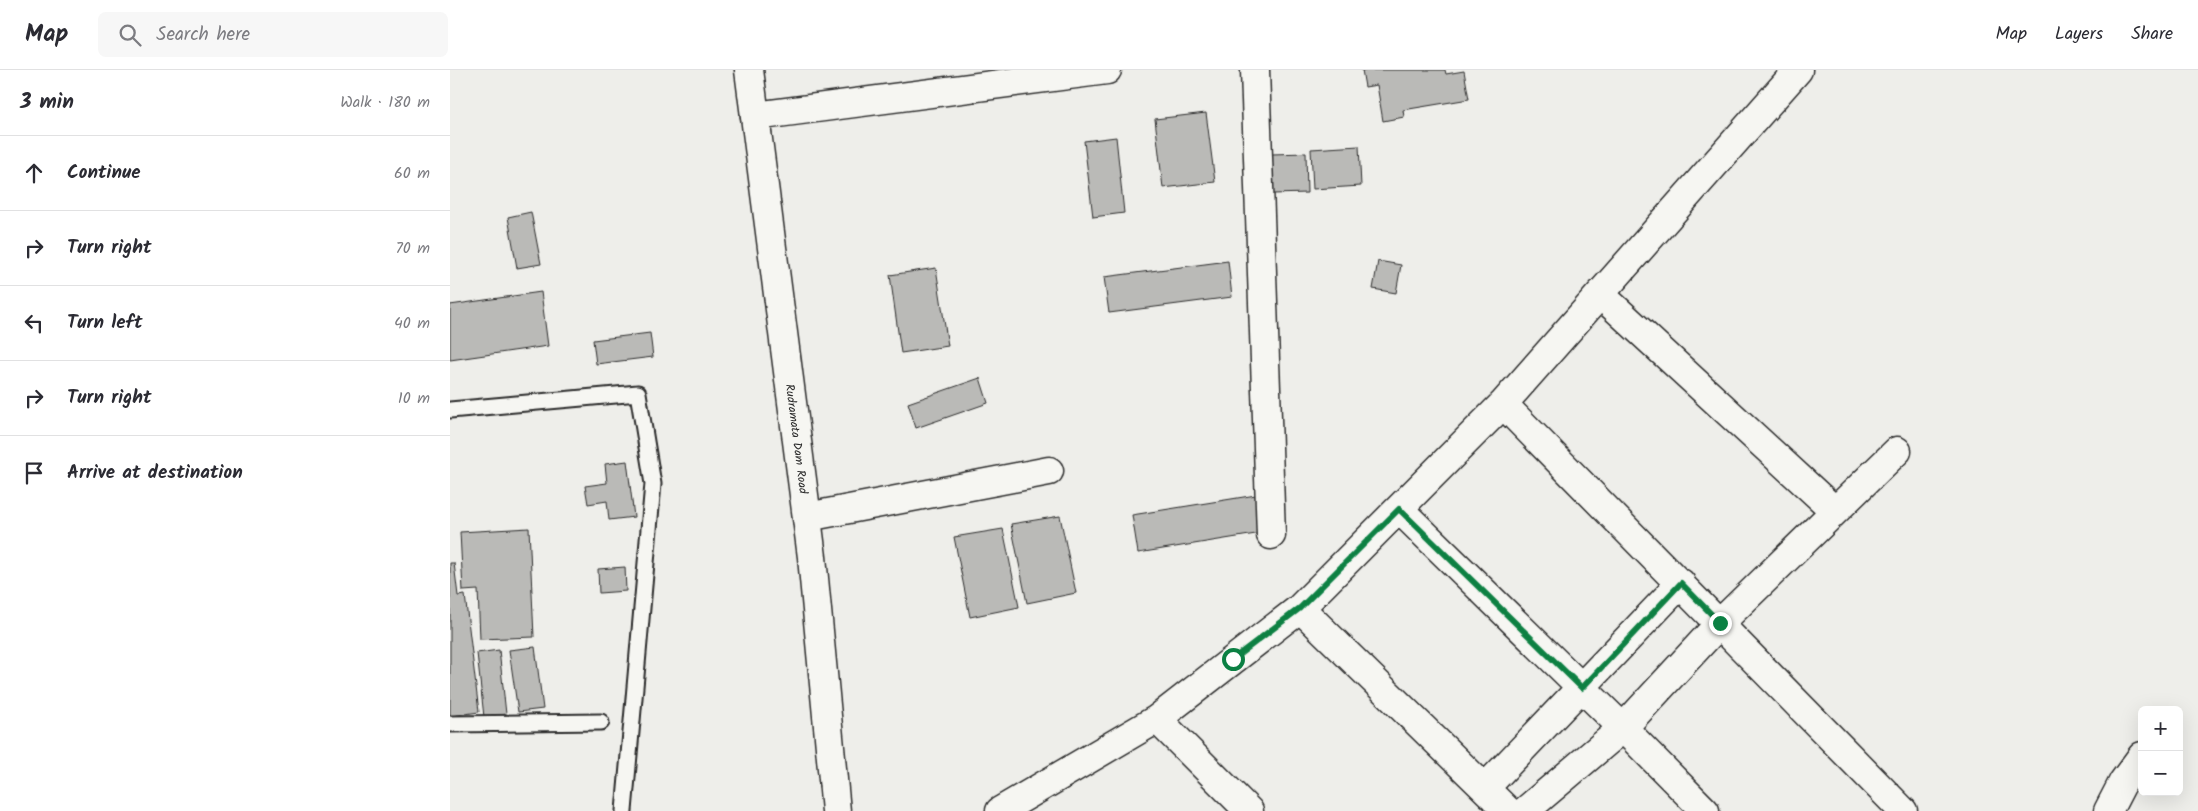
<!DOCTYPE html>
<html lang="en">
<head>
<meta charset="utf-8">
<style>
  body { margin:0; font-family:Kalam,sans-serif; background:#f7f7f7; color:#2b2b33 }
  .controls { position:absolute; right:15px; bottom:15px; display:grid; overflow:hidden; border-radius:8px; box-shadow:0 5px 20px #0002 }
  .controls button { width:45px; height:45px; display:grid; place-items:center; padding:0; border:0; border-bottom:1px solid #e1e1e2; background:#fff; color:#2b2b33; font:25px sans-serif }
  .stop { position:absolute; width:15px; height:15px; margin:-11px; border:4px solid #0b8043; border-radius:50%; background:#fff }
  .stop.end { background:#0b8043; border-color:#fff; box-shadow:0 1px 5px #0008 }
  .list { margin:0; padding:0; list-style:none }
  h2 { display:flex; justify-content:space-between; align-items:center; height:65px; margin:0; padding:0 20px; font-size:21px }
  h2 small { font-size:16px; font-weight:400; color:#7c7c81 }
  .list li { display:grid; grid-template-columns:32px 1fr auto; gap:15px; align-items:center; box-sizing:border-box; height:75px; padding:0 20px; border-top:1px solid #e1e1e2 }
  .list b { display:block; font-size:19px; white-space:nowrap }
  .list em { font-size:16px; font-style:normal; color:#7c7c81 }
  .icon { flex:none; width:28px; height:28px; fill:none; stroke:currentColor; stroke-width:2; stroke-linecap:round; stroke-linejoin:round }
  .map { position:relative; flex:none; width:1748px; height:741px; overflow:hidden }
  header { display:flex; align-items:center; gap:30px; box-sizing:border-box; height:70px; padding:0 25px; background:#fff; border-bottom:1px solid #e1e1e2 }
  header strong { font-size:24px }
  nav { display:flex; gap:28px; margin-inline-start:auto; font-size:18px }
  .search { width:350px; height:45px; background:#f7f7f7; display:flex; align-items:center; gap:12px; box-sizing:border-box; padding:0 18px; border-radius:8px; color:#7c7c81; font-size:19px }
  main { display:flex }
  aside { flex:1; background:#fff }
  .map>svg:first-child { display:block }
  .building { fill:#babab7; stroke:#2b2b2b }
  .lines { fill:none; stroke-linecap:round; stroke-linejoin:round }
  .service-casing { stroke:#2b2b2b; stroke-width:19 }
  .minor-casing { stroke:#2b2b2b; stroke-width:31 }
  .trunk-casing { stroke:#2b2b2b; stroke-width:31 }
  .service { stroke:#f6f6f2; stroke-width:15 }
  .minor { stroke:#f6f6f2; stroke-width:28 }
  .trunk { stroke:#f6f6f2; stroke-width:28 }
  .route { stroke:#0b8043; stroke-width:6 }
  .labels { text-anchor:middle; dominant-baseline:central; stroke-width:5; stroke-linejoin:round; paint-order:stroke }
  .street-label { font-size:12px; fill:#2b2b2b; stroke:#f6f6f2 }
</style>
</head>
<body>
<header>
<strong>Map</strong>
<div class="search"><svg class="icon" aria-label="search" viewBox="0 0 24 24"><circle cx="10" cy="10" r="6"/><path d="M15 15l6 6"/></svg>Search here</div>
<nav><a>Map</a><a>Layers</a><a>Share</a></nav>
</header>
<main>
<aside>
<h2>3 min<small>Walk · 180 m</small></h2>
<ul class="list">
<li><svg class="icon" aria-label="ahead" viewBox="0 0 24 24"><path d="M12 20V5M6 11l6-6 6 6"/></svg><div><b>Continue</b></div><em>60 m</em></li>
<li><svg class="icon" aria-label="right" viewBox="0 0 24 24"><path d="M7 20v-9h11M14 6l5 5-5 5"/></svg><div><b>Turn right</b></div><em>70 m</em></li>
<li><svg class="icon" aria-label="left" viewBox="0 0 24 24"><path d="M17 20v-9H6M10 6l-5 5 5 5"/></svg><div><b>Turn left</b></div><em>40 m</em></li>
<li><svg class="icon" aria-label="right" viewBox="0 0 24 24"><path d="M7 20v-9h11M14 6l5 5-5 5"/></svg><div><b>Turn right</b></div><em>10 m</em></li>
<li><svg class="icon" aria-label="arrive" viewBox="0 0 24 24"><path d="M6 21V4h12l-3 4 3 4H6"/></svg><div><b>Arrive at destination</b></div></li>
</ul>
</aside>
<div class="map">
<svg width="1748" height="741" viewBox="0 0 1748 741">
  <rect width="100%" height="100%" fill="#eeeeea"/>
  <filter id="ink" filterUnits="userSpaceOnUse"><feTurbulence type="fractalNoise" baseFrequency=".02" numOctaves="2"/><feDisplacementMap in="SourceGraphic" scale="10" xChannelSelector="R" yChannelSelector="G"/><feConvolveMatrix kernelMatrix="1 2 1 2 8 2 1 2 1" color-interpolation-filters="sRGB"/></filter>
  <g filter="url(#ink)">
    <path class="building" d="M 912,0 L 995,0 L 996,4 L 1014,1 L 1019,29 L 953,40 L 954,47 L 933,51 L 927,15 L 915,17 Z
      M 756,43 L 765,112 L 713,118 L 705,49 Z
      M 666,67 L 674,143 L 643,147 L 634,71 Z
      M 909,76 L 911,116 L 863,119 L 861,79 Z
      M 856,83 L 857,123 L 823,124 L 822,84 Z
      M 81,142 L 91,194 L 67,198 L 58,147 Z
      M 778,191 L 782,227 L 659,243 L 654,207 Z
      M 928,191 L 951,195 L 946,223 L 923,219 Z
      M 486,198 L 498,276 L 451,283 L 440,205 Z
      M 91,222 L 98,276 L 0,290 L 0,235 Z
      M 200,263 L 203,287 L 146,294 L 143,270 Z
      M 530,308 L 538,333 L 466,358 L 458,333 Z
      M 177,391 L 184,447 L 159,450 L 157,431 L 138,434 L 135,416 L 157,413 L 155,394 Z
      M 806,425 L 812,463 L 688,483 L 682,445 Z
      M 610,446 L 626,523 L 577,533 L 561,454 Z
      M 79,458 L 84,567 L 30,569 L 28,520 L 13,521 L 10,462 Z
      M 553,459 L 569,537 L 520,547 L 504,467 Z
      M 0,493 L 4,493 L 8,526 L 15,525 L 29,642 L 0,646 Z
      M 175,497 L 176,521 L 149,523 L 148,499 Z
      M 85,577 L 93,639 L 68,642 L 59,580 Z
      M 49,580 L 56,644 L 34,647 L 27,583 Z"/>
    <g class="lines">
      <g class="service-casing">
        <path id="service" d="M 0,340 L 188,323 L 203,414 L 174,741
          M 0,654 L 151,652"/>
      </g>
      <g class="minor-casing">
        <path id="minor" d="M 805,0 L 821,465
          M 305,46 L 657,0
          M 1151,225 L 1385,441
          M 1053,334 L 1453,741
          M 949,439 L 1173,658 L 1255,741
          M 357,447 L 599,401
          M 850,538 L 1058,741
          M 707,649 L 799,741
          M 1035,718 L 1231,513
          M 550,741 L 707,649 L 850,538 L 1053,334 L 1348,0
          M 1075,741 L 1173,658 L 1270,553 L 1447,381
          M 1658,741 L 1673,712 L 1692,686"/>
      </g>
      <g class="trunk-casing">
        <g id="trunk">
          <path id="s1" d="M 299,0 L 362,487 L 386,741"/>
        </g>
      </g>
      <use href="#service" class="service"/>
      <use href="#minor" class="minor"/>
      <use href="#trunk" class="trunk"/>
    </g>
  </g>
  <g class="lines" filter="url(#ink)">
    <path class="route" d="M 783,589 L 850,538 L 949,439 L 1132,618 L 1231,513 L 1270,553"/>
  </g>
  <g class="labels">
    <g class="street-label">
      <text stroke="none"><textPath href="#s1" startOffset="372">Rudramata Dam Road</textPath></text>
    </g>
  </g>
</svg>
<div class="controls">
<button>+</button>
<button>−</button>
</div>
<div class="stop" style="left:783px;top:589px"></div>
<div class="stop end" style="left:1270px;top:553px"></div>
</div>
</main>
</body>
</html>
